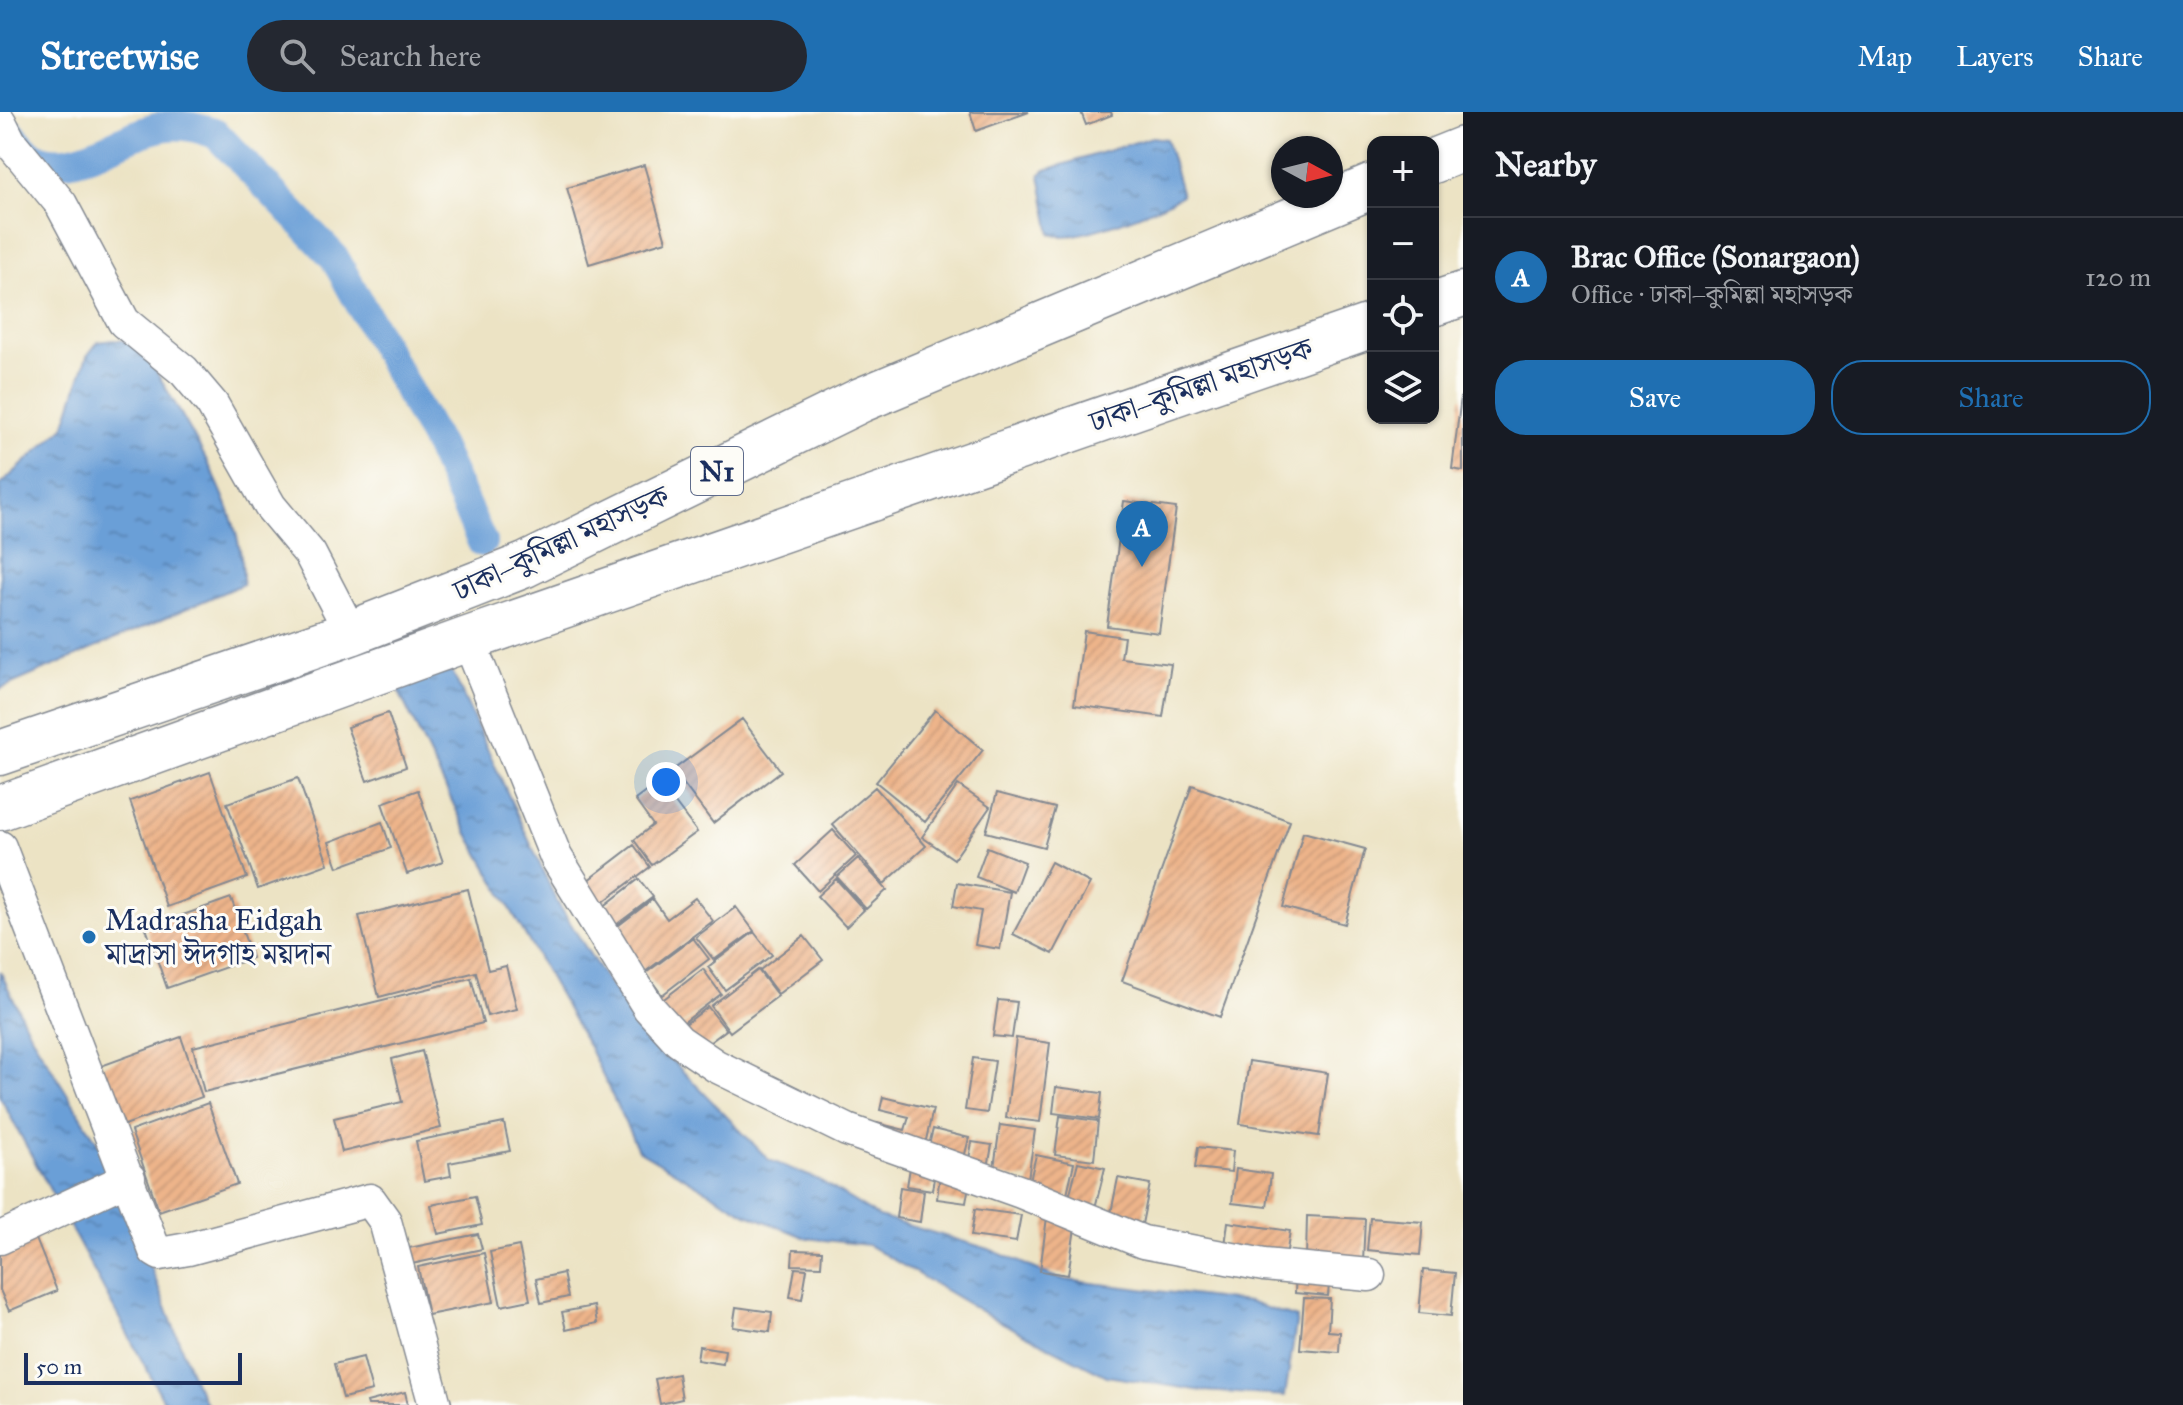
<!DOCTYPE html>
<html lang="en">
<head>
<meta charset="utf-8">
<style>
  body { margin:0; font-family:"IM FELL Great Primer","Noto Serif Bengali",serif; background:#242831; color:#f1f3f6 }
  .controls { position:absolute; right:24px; top:24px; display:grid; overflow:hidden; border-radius:16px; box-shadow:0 2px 6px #0004 }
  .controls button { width:72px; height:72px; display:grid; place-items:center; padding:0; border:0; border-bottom:2px solid #363941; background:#171b24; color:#f1f3f6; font:40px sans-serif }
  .compass { position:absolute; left:1271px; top:24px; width:72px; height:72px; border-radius:50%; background:#171b24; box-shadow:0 2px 6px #0004; rotate:97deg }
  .scale { position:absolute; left:24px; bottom:20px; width:218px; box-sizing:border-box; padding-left:8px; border:4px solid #1b2f5e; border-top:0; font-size:22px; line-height:28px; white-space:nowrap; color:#1b2f5e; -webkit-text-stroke:6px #fdfcf7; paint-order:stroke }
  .you { position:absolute; left:666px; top:670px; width:28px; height:28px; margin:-20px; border:6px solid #fff; border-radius:50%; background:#1a73e8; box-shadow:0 0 0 12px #1a73e833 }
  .badge { display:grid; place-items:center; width:52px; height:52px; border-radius:50%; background:#1f6fb2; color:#fff; font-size:26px; font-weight:700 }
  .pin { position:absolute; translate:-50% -66px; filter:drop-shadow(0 2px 4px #0008) }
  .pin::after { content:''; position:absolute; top:42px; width:28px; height:24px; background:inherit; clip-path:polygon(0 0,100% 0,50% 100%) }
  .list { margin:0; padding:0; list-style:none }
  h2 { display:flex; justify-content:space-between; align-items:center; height:104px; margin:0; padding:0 32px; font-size:34px }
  h2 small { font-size:26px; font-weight:400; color:#9ea1a6 }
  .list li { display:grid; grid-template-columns:52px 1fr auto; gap:24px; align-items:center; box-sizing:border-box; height:120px; padding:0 32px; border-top:2px solid #363941 }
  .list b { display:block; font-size:30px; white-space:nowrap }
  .list p { margin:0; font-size:26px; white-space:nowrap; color:#9ea1a6 }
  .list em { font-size:26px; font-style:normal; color:#9ea1a6 }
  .actions { display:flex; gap:16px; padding:24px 32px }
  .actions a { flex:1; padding:18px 0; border:2px solid #1f6fb2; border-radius:32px; text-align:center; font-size:28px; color:#1f6fb2 }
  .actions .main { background:#1f6fb2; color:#fff }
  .icon { flex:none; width:44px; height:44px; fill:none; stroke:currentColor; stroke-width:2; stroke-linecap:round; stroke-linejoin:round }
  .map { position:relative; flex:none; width:1463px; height:1293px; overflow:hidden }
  header { display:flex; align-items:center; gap:48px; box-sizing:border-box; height:112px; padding:0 40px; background:#1f6fb2; color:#fff }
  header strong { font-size:38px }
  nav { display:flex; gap:44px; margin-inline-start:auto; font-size:28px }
  .search { width:560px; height:72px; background:#242831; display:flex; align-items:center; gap:20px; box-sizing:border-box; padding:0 28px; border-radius:44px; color:#9ea1a6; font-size:30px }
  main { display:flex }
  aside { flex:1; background:#171b24 }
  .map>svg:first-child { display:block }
  .water { fill:url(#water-ripples); stroke:#43679a; stroke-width:2 }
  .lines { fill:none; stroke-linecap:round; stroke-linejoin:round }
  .canal { stroke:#6b9fd7; stroke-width:30 }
  .building { fill:url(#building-hatch) }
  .street-casing { stroke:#848991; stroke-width:35 }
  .highway-casing { stroke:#848991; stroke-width:47 }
  .street { stroke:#fff; stroke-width:32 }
  .highway { stroke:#fff; stroke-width:44 }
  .poi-dot { fill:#1f6fb2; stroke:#fdfcf7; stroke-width:3 }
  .labels { text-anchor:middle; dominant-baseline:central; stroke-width:6; stroke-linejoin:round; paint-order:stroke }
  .shield { fill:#fdfcf7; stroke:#5f6c8c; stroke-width:2 }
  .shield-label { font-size:28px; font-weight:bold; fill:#1b2f5e }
  .street-label { font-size:30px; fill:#1b2f5e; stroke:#fdfcf7 }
  .poi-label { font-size:30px; fill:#1b2f5e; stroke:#fdfcf7; text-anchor:start }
</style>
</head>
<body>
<header>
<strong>Streetwise</strong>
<div class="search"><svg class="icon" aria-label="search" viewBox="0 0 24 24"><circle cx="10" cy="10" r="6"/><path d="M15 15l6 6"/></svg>Search here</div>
<nav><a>Map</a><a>Layers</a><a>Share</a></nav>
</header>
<main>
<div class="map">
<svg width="1463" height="1293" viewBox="0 0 1463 1293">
  <defs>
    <pattern id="water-ripples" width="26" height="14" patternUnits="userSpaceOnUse" patternTransform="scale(2)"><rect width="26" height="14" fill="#6b9fd7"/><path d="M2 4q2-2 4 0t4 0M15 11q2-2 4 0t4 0" fill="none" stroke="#5782b2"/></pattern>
    <pattern id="building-hatch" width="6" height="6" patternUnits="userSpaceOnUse" patternTransform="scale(2)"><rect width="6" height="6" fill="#edb48a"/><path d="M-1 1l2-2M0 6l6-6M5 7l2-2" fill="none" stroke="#cb9b7a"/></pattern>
  </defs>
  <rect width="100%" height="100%" fill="#fdfcf7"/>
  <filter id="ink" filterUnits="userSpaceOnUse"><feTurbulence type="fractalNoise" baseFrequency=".0125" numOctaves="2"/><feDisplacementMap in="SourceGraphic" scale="16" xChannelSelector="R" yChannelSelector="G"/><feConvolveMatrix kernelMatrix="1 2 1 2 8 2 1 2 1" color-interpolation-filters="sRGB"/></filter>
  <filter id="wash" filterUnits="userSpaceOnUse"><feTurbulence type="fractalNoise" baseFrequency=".006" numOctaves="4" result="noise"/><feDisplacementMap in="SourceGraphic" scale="32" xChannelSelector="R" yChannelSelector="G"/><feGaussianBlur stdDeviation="1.8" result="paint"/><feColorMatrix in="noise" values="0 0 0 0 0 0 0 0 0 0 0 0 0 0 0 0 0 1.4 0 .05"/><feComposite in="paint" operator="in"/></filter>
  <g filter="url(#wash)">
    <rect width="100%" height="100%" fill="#ece3c4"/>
    <path class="water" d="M 1152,25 L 1166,27 L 1182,83 C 1161,97 1072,132 1051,122 L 1040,63 L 1046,58 Z
      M 114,228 L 139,230 C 177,299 245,392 243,472 L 0,577 L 0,373 L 64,315 L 87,244 L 98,230 Z
      M 452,559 L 557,790 L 606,868 L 662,938 L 769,1048 L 819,1068 L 879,1105 L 989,1137 L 1059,1167 L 1248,1190 L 1297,1206 L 1285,1284 L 1203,1279 L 1107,1264 L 991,1205 L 868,1133 L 806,1126 L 745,1101 L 638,1038 L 590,937 L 468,722 L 396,574 Z
      M 0,859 L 29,920 L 113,1056 L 195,1271 L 207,1293 L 166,1293 L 0,985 Z"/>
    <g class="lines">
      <path class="canal" d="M 13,23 C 53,85 117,20 167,14 C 185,12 199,16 216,22 L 334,145 L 439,335 L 482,430"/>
    </g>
    <g id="blocks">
      <path class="building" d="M 970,0 L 1029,0 L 976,19 Z
        M 1081,0 L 1111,0 L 1112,3 L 1086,13 Z
        M 644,53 L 666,129 L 589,152 L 567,76 Z
        M 1461,285 L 1463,286 L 1463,359 L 1452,357 Z
        M 1124,389 L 1176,396 L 1159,521 L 1107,514 Z
        M 1084,519 L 1124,525 L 1121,546 L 1171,552 L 1163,605 L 1074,593 Z
        M 935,598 L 983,638 L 925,710 L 876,670 Z
        M 388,601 L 406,655 L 367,669 L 347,615 Z
        M 742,607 L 781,659 L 713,711 L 673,658 Z
        M 210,660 L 247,766 L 167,795 L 130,689 Z
        M 298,666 L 328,752 L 258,777 L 227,691 Z
        M 659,670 L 697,720 L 652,753 L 634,728 L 653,713 L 635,688 Z
        M 958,673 L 990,695 L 954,747 L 922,725 Z
        M 1192,673 L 1290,709 L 1220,905 L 1122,869 Z
        M 875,675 L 926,734 L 884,772 L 832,712 Z
        M 418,678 L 443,750 L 407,762 L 382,691 Z
        M 997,681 L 1055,696 L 1044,735 L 986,720 Z
        M 382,710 L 391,736 L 338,755 L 329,730 Z
        M 833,718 L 856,744 L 818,779 L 795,753 Z
        M 1303,720 L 1365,737 L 1345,812 L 1283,795 Z
        M 634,733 L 650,755 L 595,796 L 579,775 Z
        M 987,735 L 1025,750 L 1014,780 L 976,765 Z
        M 858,746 L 887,778 L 866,797 L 837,765 Z
        M 1051,750 L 1090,771 L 1053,842 L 1013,822 Z
        M 639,767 L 653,785 L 612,816 L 598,799 Z
        M 836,767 L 864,798 L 846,815 L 817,784 Z
        M 957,771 L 1010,780 L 1000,837 L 975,833 L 981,799 L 953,794 Z
        M 468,777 L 488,858 L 506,854 L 517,897 L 487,904 L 476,860 L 379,885 L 359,804 Z
        M 231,786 L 252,846 L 167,876 L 146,816 Z
        M 695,786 L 713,809 L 645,860 L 614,817 L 653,787 L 667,807 Z
        M 736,795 L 754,819 L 714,848 L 696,825 Z
        M 754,820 L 772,843 L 725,878 L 708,855 Z
        M 804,824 L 823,848 L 778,882 L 760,858 Z
        M 693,826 L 709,847 L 662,883 L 646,861 Z
        M 703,857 L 721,882 L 675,917 L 656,893 Z
        M 758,858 L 778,884 L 730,920 L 711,894 Z
        M 471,866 L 483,911 L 204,980 L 193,935 Z
        M 998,888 L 1017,890 L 1012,926 L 993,924 Z
        M 708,895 L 726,918 L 697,940 L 680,916 Z
        M 181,925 L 202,985 L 122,1014 L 101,954 Z
        M 1016,926 L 1050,931 L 1040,1010 L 1006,1006 Z
        M 422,939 L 441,1016 L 342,1040 L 334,1006 L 402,990 L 392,947 Z
        M 973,946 L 995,949 L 987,1001 L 965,998 Z
        M 1249,949 L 1328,961 L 1319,1024 L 1240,1012 Z
        M 1056,975 L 1102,981 L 1099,1007 L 1053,1001 Z
        M 883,985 L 933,997 L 924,1037 L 874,1025 L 877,1011 L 905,1018 L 909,1005 L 880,998 Z
        M 208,991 L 237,1072 L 159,1099 L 131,1019 Z
        M 1060,1004 L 1098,1009 L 1094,1048 L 1055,1043 Z
        M 504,1011 L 510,1039 L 449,1051 L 451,1064 L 424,1069 L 416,1029 Z
        M 1000,1013 L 1035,1018 L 1028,1067 L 993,1063 Z
        M 933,1017 L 969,1026 L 963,1050 L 927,1041 Z
        M 972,1030 L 992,1033 L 987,1062 L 967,1058 Z
        M 1198,1035 L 1233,1039 L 1231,1060 L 1195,1056 Z
        M 1036,1043 L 1074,1051 L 1066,1086 L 1028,1077 Z
        M 911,1050 L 936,1054 L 932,1078 L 907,1074 Z
        M 1078,1050 L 1105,1056 L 1094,1100 L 1067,1093 Z
        M 1236,1057 L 1271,1062 L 1267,1095 L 1232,1091 Z
        M 940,1062 L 970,1067 L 966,1091 L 937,1087 Z
        M 1118,1066 L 1150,1072 L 1142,1112 L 1110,1106 Z
        M 900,1075 L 924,1079 L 920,1110 L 896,1106 Z
        M 475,1084 L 482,1113 L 438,1122 L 431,1093 Z
        M 975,1097 L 1021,1103 L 1016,1130 L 971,1124 Z
        M 1307,1104 L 1365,1107 L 1363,1150 L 1306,1148 Z
        M 1047,1105 L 1076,1109 L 1068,1163 L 1040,1159 Z
        M 1370,1106 L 1423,1110 L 1420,1143 L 1367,1138 Z
        M 1228,1110 L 1290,1119 L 1285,1151 L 1224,1142 Z
        M 34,1122 L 57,1179 L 9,1199 L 0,1178 L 0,1136 Z
        M 478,1122 L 482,1137 L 407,1153 L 404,1137 Z
        M 519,1134 L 530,1188 L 501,1194 L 490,1140 Z
        M 793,1138 L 822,1139 L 821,1154 L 792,1153 Z
        M 484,1141 L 494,1190 L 428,1203 L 418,1155 Z
        M 795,1156 L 807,1157 L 802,1187 L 790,1185 Z
        M 1296,1158 L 1330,1160 L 1328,1184 L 1295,1181 Z
        M 1423,1158 L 1455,1161 L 1451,1204 L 1419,1201 Z
        M 563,1161 L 568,1185 L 541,1191 L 536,1167 Z
        M 1304,1186 L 1330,1187 L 1328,1219 L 1340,1220 L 1339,1240 L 1300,1237 Z
        M 594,1194 L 597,1211 L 566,1218 L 562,1200 Z
        M 736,1195 L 772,1200 L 770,1220 L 733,1215 Z
        M 699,1234 L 725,1238 L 723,1252 L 697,1248 Z
        M 363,1245 L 372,1279 L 343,1286 L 334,1252 Z
        M 678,1262 L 682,1287 L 660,1292 L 655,1267 Z
        M 405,1280 L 408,1293 L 368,1293 L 367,1290 Z"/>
    </g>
  </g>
  <g filter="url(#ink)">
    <use href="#blocks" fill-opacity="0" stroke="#848991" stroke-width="2"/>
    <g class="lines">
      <g class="street-casing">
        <path id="street" d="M 0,10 L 10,30 L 61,92 L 124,210 L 184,259 L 212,292 L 270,394 L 310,442 L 351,521
          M 468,527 L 556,745 L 649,896 L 679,929 L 716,954 L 847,1018 L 1021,1080 L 1143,1130 L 1264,1153 L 1369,1163
          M 0,735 L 155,1139 L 160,1142 L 188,1137 L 370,1088 L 385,1109 L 435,1293
          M 0,1126 L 129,1066"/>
      </g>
      <g class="highway-casing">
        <path id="highway" d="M 1433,49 L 1463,37
          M 1433,192 L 1463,182
          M 0,641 L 351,521 L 525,453 L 861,288 L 1373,74
          M 0,696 L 468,527 L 1373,213"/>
      </g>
      <use href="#street" class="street"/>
      <use href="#highway" class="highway"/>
    </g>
  </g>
  <circle class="poi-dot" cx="89" cy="825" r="8"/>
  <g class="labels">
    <rect class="shield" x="691" y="335" width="52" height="48" rx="6"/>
    <g class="shield-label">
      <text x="717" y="359">N1</text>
    </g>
    <g class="street-label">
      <text transform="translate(1201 273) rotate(-19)">ঢাকা–কুমিল্লা মহাসড়ক</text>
      <text transform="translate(561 431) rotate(-25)">ঢাকা–কুমিল্লা মহাসড়ক</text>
    </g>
    <g class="poi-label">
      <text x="105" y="808">Madrasha Eidgah<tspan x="105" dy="34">মাদ্রাসা ঈদগাহ ময়দান</tspan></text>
    </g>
  </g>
</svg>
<div class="controls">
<button>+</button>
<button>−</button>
<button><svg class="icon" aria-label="locate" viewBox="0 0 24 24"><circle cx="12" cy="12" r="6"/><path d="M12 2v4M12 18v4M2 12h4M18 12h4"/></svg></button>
<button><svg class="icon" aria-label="layers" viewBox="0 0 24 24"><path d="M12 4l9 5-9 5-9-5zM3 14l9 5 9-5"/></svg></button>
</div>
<svg class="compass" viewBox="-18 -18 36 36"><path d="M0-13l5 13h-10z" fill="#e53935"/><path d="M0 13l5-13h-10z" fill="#9ea1a6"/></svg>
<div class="scale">50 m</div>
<div class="you"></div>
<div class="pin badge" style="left:1142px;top:455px">A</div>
</div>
<aside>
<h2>Nearby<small></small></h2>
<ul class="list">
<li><span class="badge">A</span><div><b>Brac Office (Sonargaon)</b><p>Office · ঢাকা–কুমিল্লা মহাসড়ক</p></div><em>120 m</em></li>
</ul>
<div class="actions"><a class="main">Save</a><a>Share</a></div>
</aside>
</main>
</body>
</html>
